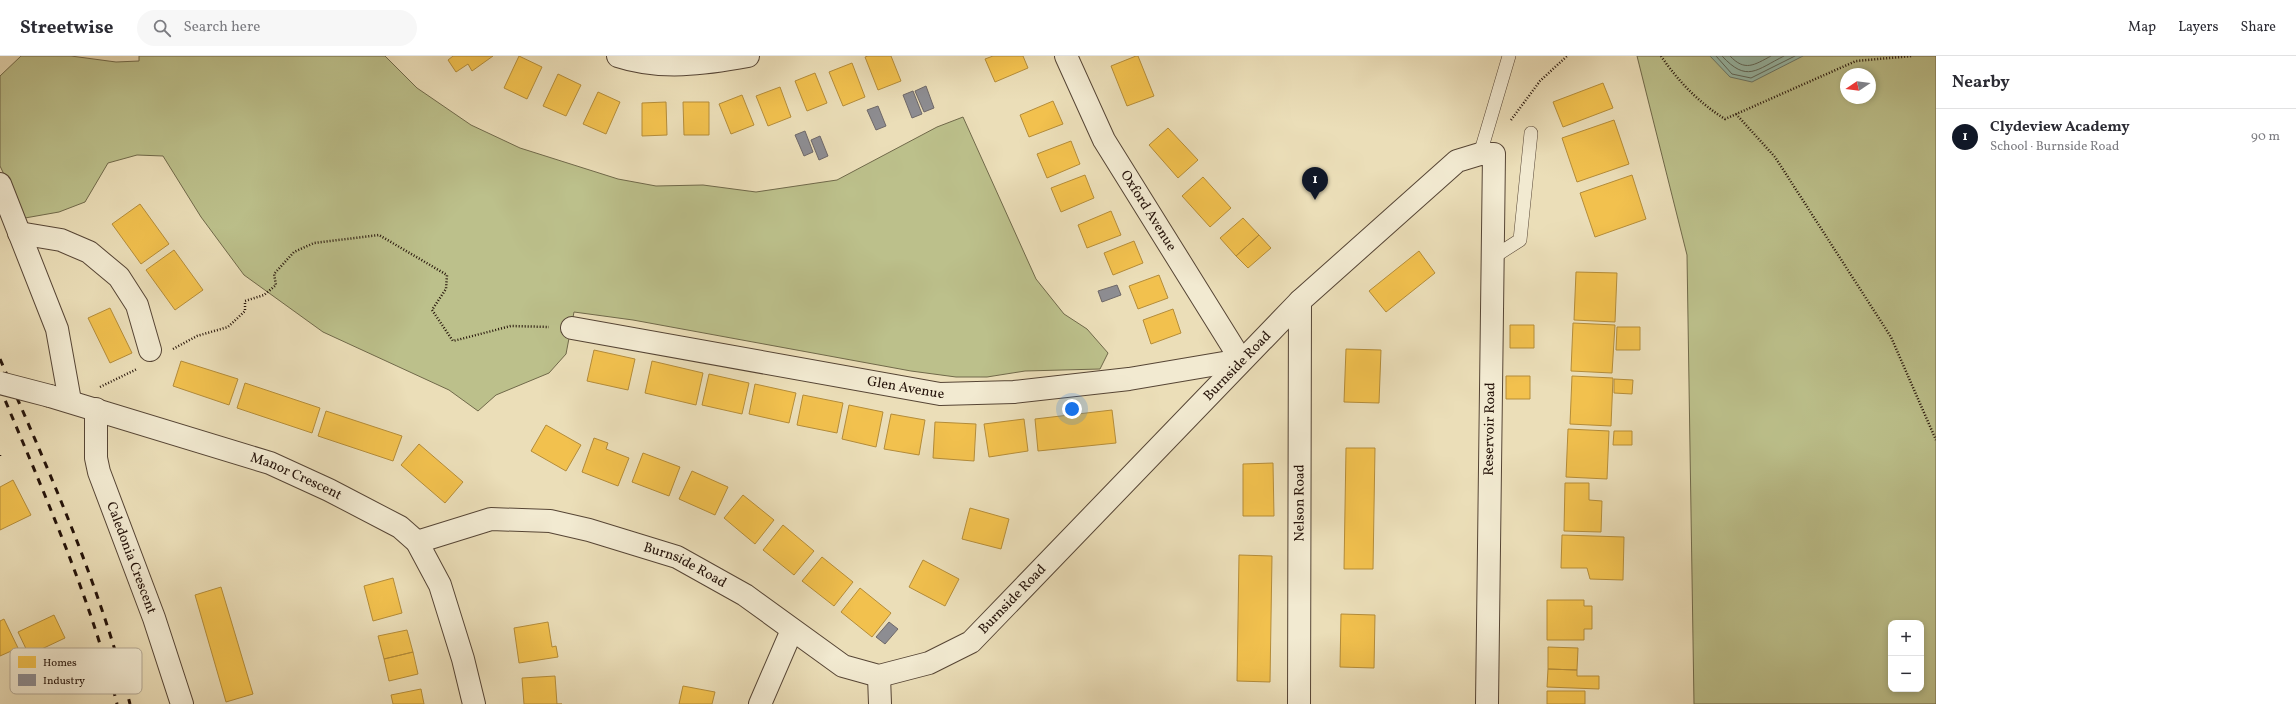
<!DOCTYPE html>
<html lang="en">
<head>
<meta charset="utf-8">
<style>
  body { margin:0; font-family:Vollkorn,serif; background:#f7f7f7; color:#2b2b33 }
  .controls { position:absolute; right:12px; bottom:12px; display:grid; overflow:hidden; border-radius:8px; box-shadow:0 2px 6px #0003 }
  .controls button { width:36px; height:36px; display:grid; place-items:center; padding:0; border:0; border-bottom:1px solid #e1e1e2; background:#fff; color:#2b2b33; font:20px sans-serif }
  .compass { position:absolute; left:1840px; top:12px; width:36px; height:36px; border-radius:50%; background:#fff; box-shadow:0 2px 6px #0003; rotate:257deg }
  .you { position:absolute; left:1072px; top:353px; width:14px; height:14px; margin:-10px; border:3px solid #fff; border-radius:50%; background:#1a73e8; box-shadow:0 0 0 6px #1a73e833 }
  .badge { display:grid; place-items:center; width:26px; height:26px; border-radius:50%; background:#111827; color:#fff; font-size:13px; font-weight:700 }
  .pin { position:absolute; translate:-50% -33px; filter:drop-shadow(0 1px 2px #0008) }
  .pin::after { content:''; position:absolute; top:21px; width:14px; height:12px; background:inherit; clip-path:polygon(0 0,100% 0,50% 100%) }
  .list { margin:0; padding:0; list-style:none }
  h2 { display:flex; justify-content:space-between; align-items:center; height:52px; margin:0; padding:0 16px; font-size:17px }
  h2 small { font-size:13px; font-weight:400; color:#7c7c81 }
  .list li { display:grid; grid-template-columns:26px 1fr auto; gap:12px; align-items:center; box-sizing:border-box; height:56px; padding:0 16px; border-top:1px solid #e1e1e2 }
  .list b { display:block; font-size:15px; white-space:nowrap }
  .list p { margin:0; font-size:13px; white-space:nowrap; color:#7c7c81 }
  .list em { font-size:13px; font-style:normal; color:#7c7c81 }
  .icon { flex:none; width:22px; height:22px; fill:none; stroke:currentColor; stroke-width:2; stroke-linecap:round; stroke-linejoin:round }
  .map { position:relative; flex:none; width:1936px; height:648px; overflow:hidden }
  header { display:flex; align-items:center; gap:24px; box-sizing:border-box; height:56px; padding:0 20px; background:#fff; border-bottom:1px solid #e1e1e2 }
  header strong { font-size:19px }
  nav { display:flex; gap:22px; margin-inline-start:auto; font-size:14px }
  .search { width:280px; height:36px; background:#f7f7f7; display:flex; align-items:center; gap:10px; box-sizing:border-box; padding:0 14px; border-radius:22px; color:#7c7c81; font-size:15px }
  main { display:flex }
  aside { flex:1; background:#fff }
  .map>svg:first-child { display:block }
  .green { fill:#bcc08b; stroke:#70694a; fill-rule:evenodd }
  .water { fill:#98bcac; stroke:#6a786b }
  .homes { fill:#f2c14e; stroke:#b48c39 }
  .industry { fill:#8d8d92; stroke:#6e6869 }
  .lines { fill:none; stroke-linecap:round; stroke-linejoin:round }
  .shore { stroke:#5e675a; stroke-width:1 }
  .lane-casing { stroke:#564535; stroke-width:14 }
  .street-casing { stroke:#564535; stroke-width:24 }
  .path { stroke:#241209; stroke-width:2.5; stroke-dasharray:1 2; stroke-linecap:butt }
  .lane { stroke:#f2ead1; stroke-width:13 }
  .street { stroke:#f2ead1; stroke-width:22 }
  .rail { stroke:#241209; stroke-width:3; stroke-dasharray:7 7; stroke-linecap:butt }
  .street-bridge-casing { stroke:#564535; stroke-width:24; stroke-linecap:butt }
  .street-bridge { stroke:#f2ead1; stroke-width:22 }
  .labels { text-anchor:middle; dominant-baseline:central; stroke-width:4; stroke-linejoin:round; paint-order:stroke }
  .street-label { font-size:14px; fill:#241209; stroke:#f2ead1 }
  .key { fill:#f2ead1; stroke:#b4a995; stroke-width:1 }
  .key-label { font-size:11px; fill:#241209 }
</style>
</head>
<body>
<header>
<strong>Streetwise</strong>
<div class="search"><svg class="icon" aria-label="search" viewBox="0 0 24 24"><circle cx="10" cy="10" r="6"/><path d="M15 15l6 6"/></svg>Search here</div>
<nav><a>Map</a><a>Layers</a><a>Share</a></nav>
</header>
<main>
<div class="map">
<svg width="1936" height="648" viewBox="0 0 1936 648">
  <rect width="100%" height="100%" fill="#ebdeb8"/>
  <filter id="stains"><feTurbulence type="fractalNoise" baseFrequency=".005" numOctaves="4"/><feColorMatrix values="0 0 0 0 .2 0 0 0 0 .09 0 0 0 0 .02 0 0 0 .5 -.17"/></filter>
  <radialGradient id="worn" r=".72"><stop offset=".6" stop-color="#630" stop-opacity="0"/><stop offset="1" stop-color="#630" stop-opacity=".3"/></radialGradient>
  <path class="green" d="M 21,0 L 71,0 L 116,6 L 139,5 L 139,0 L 385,0 L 417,32 L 471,69 L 520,92 L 618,123 L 656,130 L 703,129 L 756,136 L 837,124 L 937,71 L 963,61 L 1036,223 L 1064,258 L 1087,273 L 1108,297 L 1100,313 L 1025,315 L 987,321 L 956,321 L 911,315 L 633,264 L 574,256 L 566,298 L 549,317 L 496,339 L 478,355 L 449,334 L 323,276 L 244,219 L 201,161 L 163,100 L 137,99 L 108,107 L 85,146 L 59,156 L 25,162 L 0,110 L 0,20 Z
    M 1637,0 L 1936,0 L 1936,648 L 1694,648 L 1687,199 ZM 1846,18 L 1870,18 L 1870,42 L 1846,42 ZM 1891,567 L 1921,567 L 1921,633 L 1891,633 Z"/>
  <path class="water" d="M 1710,0 L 1803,0 L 1752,26 L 1730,21 Z"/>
  <path class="homes" d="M 453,0 L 493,0 L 472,15 L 468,8 L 456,16 L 448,4 Z
    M 519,0 L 542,11 L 527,43 L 504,32 Z
    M 868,0 L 891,0 L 901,25 L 878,34 L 865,1 Z
    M 993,0 L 1023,0 L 1028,12 L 995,26 L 985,3 Z
    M 1136,0 L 1138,0 L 1154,40 L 1127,50 L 1111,10 Z
    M 852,7 L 865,41 L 843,50 L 829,16 Z
    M 815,17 L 827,47 L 807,55 L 795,25 Z
    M 558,18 L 581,29 L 566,60 L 543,50 Z
    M 1603,27 L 1613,52 L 1563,71 L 1553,46 Z
    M 780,31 L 791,61 L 768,70 L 756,40 Z
    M 598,36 L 620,46 L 606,78 L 583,68 Z
    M 742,39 L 754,69 L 731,78 L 719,48 Z
    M 1053,45 L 1063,68 L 1029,81 L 1020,59 Z
    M 666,46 L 667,79 L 642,80 L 642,47 Z
    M 683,46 L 709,46 L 709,79 L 684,79 Z
    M 1614,64 L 1629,108 L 1577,126 L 1562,82 Z
    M 1168,72 L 1198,104 L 1178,122 L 1149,89 Z
    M 1071,85 L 1080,108 L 1047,122 L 1037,98 Z
    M 1085,119 L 1094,142 L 1061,156 L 1051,132 Z
    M 1632,119 L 1646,163 L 1595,181 L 1580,137 Z
    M 1203,121 L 1231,152 L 1210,171 L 1182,140 Z
    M 140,148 L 169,188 L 141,208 L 112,168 Z
    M 1111,155 L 1121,179 L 1087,192 L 1078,169 Z
    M 1243,162 L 1259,179 L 1236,200 L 1220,182 Z
    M 1259,179 L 1271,192 L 1248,212 L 1236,200 Z
    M 1134,185 L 1143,207 L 1113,219 L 1104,197 Z
    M 174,194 L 203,234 L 175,254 L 146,214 Z
    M 1419,195 L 1435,217 L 1386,256 L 1369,235 Z
    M 1576,216 L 1617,217 L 1615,266 L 1574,264 Z
    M 1159,219 L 1168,242 L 1138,253 L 1129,230 Z
    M 110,252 L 132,297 L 110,307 L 88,262 Z
    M 1173,253 L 1181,277 L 1151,288 L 1143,264 Z
    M 1573,267 L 1615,269 L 1612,317 L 1571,315 Z
    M 1510,269 L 1534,269 L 1534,292 L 1510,292 Z
    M 1617,271 L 1640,271 L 1640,294 L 1616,294 Z
    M 1346,293 L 1381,294 L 1379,347 L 1344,346 Z
    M 594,294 L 635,303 L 628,334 L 587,325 Z
    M 181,305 L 238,323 L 229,349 L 173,330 Z
    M 652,305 L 703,317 L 696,349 L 645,337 Z
    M 709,318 L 749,327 L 742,358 L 702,349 Z
    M 1506,320 L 1530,320 L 1530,343 L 1506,343 Z
    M 1572,320 L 1613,322 L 1611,370 L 1570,368 Z
    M 1614,323 L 1633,324 L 1632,338 L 1614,337 Z
    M 245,327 L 320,352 L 312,377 L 237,352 Z
    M 755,328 L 796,337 L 789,367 L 749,358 Z
    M 803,339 L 843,347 L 837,377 L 797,369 Z
    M 849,349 L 883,356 L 876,391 L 842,383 Z
    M 1112,354 L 1116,387 L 1038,395 L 1035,363 Z
    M 326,355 L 402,380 L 393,405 L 318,380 Z
    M 891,358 L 925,364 L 919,399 L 884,393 Z
    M 1024,363 L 1028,395 L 989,401 L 984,368 Z
    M 935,366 L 976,368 L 974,405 L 933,402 Z
    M 546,369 L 581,389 L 566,415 L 531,395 Z
    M 1568,373 L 1609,375 L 1607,423 L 1566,421 Z
    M 1614,375 L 1632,375 L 1632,389 L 1613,389 Z
    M 594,382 L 608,387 L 606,393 L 629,402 L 618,430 L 582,416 Z
    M 419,388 L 463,426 L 445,447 L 401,409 Z
    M 1346,392 L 1375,392 L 1373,513 L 1344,513 Z
    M 643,397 L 680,411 L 669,440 L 632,426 Z
    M 1273,407 L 1274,460 L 1243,460 L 1243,408 Z
    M 692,415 L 728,431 L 715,459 L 679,443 Z
    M 13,424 L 31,459 L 0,474 L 0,431 Z
    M 1565,427 L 1589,427 L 1589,444 L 1602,445 L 1601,476 L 1564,475 Z
    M 743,439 L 774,464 L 755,488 L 724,462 Z
    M 970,452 L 1009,463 L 1001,493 L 962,483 Z
    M 783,469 L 814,495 L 794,519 L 763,494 Z
    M 1562,479 L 1624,481 L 1623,524 L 1590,523 L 1587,512 L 1561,512 Z
    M 1239,499 L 1272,500 L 1270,626 L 1237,625 Z
    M 822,501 L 853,526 L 834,550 L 802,525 Z
    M 923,504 L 959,523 L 945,550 L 909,531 Z
    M 393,522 L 402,557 L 373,565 L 364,530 Z
    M 221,531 L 253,638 L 226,646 L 195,539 Z
    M 860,532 L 891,557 L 872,581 L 841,556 Z
    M 1547,544 L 1584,544 L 1584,550 L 1592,550 L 1592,573 L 1584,573 L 1584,584 L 1547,584 Z
    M 1341,558 L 1375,559 L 1374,612 L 1340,611 Z
    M 54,559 L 65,582 L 29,599 L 18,576 Z
    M 4,563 L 18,592 L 0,600 L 0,565 Z
    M 548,566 L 552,591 L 556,590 L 558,601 L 519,607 L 514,572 Z
    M 407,574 L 413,596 L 384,603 L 378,580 Z
    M 1548,591 L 1578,592 L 1577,614 L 1548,613 Z
    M 413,596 L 418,618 L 389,625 L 384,603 Z
    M 1548,613 L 1577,614 L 1577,620 L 1599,620 L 1599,633 L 1547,631 Z
    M 555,620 L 557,648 L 562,648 L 524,648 L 522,622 Z
    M 683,630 L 715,636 L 712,648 L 679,648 Z
    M 421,633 L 424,648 L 393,648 L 391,639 Z
    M 1547,635 L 1585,635 L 1585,648 L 1547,648 Z"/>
  <path class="industry" d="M 926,30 L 934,52 L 924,56 L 915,35 Z
    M 913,35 L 922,58 L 912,62 L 903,39 Z
    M 878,50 L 886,70 L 876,74 L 867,54 Z
    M 805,75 L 813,96 L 804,100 L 795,79 Z
    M 820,80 L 828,100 L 819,104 L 811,84 Z
    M 1117,229 L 1121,239 L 1102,246 L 1098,235 Z
    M 889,566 L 898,573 L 885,588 L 876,581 Z"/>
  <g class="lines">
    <path class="shore" d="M 1716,0 L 1732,18 L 1751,22 L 1795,0
      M 1722,0 C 1747,27 1756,14 1784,0
      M 1730,0 C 1745,16 1754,9 1771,0"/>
    <g class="lane-casing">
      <path id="lane" d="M 1480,98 L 1509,0
        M 1492,202 L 1520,184 L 1531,77"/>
    </g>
    <g class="street-casing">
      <g id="street">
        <path d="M 618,0 C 660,14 705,8 748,0"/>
        <path d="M 0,128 L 57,273 L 70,345"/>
        <path d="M 19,177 L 61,184 L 89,196 L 119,221 L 137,249 L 150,294"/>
        <path id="s1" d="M 572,272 L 940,338 L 1014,336 L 1129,323 L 1241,304 L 1104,84 L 1066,0"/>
        <path id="s2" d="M 50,340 L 270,407 L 329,434 L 400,471 L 417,486 L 440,529 L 463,603 L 474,648"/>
        <path id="s3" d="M 96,353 L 96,402 L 99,416 L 154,562 L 182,648"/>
        <path id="s4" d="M 417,486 L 491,463 L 550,465 L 589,474 L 677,501 L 745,539 L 843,610 L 879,620 L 929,607 L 971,586 L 1300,245 L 1457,105 L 1480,98 L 1494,98 L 1487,648"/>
        <path d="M 879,620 L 880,648"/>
        <path d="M 760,648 L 792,574"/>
        <path id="s5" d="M 1299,648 L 1300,245"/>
      </g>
    </g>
    <path class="path" d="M 1661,0 C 1678,25 1699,47 1725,63 L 1856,5 L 1912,0
      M 1736,58 L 1775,101 L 1891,281 L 1936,384
      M 1511,64 L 1540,25 L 1567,0
      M 173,293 L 197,280 L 228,271 L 245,255 L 245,245 L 264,239 L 276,229 L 274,218 L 294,196 L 314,187 L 379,179 L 447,219 L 446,233 L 432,254 L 453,285 L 511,270 L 549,271
      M 100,331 L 137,313
      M 0,399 L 0,401"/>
    <use href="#lane" class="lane"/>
    <use href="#street" class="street"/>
    <path class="rail" d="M 0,303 C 49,415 100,529 130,648
      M 0,332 C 43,435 90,540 117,648"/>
    <g class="street-bridge-casing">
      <path id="street-bridge" d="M 0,327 L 50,340"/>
    </g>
    <use href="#street-bridge" class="street-bridge"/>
  </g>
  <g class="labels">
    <g class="street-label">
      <text transform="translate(1148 155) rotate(58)">Oxford Avenue</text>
      <text stroke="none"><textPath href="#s4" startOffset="987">Burnside Road</textPath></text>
      <text stroke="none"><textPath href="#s1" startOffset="339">Glen Avenue</textPath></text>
      <text transform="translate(1490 373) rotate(-89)">Reservoir Road</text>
      <text stroke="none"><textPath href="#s2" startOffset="259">Manor Crescent</textPath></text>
      <text stroke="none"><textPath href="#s5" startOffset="201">Nelson Road</textPath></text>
      <text stroke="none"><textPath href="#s3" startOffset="155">Caledonia Crescent</textPath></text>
      <text stroke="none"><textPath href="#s4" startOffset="279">Burnside Road</textPath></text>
      <text stroke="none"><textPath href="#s4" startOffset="663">Burnside Road</textPath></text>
    </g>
  </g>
  <rect x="10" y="592" width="132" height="46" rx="6" class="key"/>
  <rect x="18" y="600" width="18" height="12" fill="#f2c14e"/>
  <rect x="18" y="618" width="18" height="12" fill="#8d8d92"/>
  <g class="key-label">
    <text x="43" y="610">Homes</text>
    <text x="43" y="628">Industry</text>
  </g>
  <rect width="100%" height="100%" filter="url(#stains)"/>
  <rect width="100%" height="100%" fill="url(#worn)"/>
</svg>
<div class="controls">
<button>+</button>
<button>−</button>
</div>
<svg class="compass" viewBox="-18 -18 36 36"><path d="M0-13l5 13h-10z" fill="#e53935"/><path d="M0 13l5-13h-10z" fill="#7c7c81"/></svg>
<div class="you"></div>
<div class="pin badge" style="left:1315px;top:144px">1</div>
</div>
<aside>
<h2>Nearby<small></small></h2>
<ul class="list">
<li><span class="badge">1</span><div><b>Clydeview Academy</b><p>School · Burnside Road</p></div><em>90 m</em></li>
</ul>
</aside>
</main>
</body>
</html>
